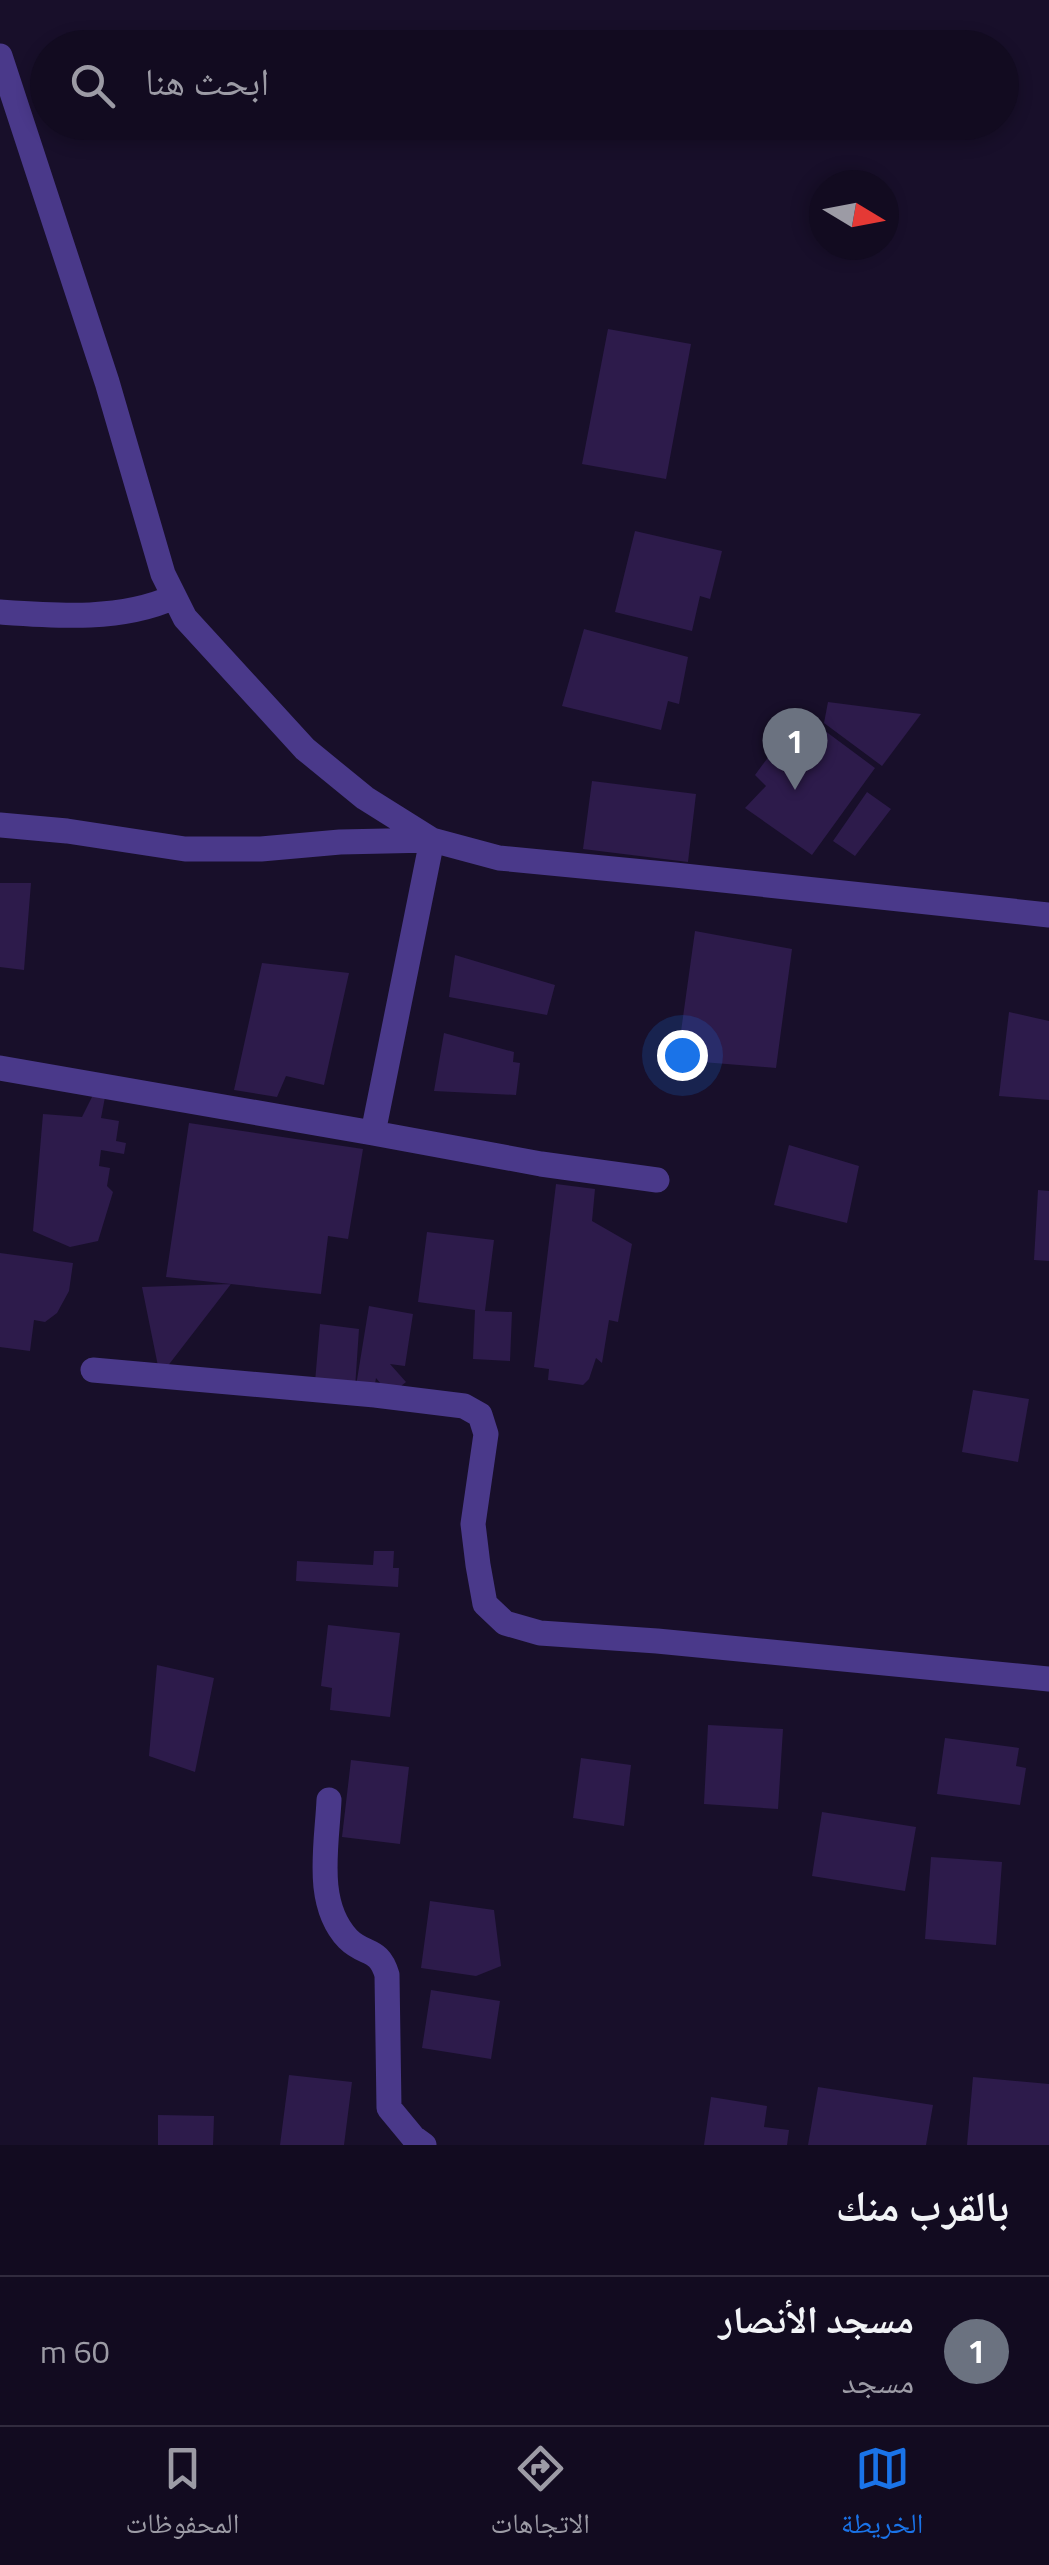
<!DOCTYPE html>
<html lang="ar">
<head>
<meta charset="utf-8">
<style>
  body { margin:0; font-family:"Titillium Web","Noto Naskh Arabic",sans-serif; background:#1b1429; color:#f1f3f6; direction:rtl }
  .compass { position:absolute; left:809px; top:170px; width:90px; height:90px; border-radius:50%; background:#120b20; box-shadow:0 5px 15px #0003; rotate:100deg }
  .you { position:absolute; left:682px; top:1055px; width:35px; height:35px; margin:-25px; border:8px solid #fff; border-radius:50%; background:#1a73e8; box-shadow:0 0 0 15px #1a73e833 }
  .badge { display:grid; place-items:center; width:65px; height:65px; border-radius:50%; background:#1a73e8; color:#fff; font-size:32px; font-weight:700 }
  .pin { position:absolute; translate:-50% -82px; filter:drop-shadow(0 2px 5px #0008) }
  .pin::after { content:''; position:absolute; top:52px; width:35px; height:30px; background:inherit; clip-path:polygon(0 0,100% 0,50% 100%) }
  .list { margin:0; padding:0; list-style:none }
  h2 { display:flex; justify-content:space-between; align-items:center; height:130px; margin:0; padding:0 40px; font-size:42px }
  h2 small { font-size:32px; font-weight:400; color:#9c9ba5 }
  .list li { display:grid; grid-template-columns:65px 1fr auto; gap:30px; align-items:center; box-sizing:border-box; height:150px; padding:0 40px; border-top:2px solid #312b3e }
  .list b { display:block; font-size:38px; white-space:nowrap }
  .list p { margin:0; font-size:32px; white-space:nowrap; color:#9c9ba5 }
  .list em { font-size:32px; font-style:normal; color:#9c9ba5 }
  .icon { flex:none; width:55px; height:55px; fill:none; stroke:currentColor; stroke-width:2; stroke-linecap:round; stroke-linejoin:round }
  .map { position:relative; flex:none; width:1049px; height:2145px; overflow:hidden; direction:ltr }
  .search { position:absolute; background:#120b20; box-shadow:0 5px 15px #0003; left:30px; right:30px; top:30px; height:110px; display:flex; align-items:center; gap:25px; box-sizing:border-box; padding:0 35px; border-radius:55px; color:#9c9ba5; font-size:38px }
  .sheet { height:280px; background:#120b20 }
  nav { display:flex; justify-content:space-around; align-items:center; box-sizing:border-box; height:140px; border-top:2px solid #312b3e; background:#120b20; font-size:28px; color:#9c9ba5 }
  nav a { display:grid; justify-items:center; gap:5px }
  nav .on { color:#1a73e8 }
  .map>svg:first-child { display:block }
  .building { fill:#2d1b4b }
  .lines { fill:none; stroke-linecap:round; stroke-linejoin:round }
  .street { stroke:#4a398a; stroke-width:25 }
</style>
</head>
<body>
<div class="map">
<svg width="1049" height="2145" viewBox="0 0 1049 2145">
  <rect width="100%" height="100%" fill="#180f2a"/>
  <path class="building" d="M 608,329 L 691,344 L 666,479 L 582,464 Z
    M 635,531 L 722,551 L 710,599 L 700,596 L 692,631 L 615,612 Z
    M 584,629 L 688,657 L 679,704 L 668,701 L 661,730 L 562,706 Z
    M 828,702 L 921,714 L 882,766 L 824,723 Z
    M 801,713 L 875,768 L 812,855 L 745,808 L 766,786 L 755,775 Z
    M 592,781 L 696,794 L 688,862 L 583,849 Z
    M 867,792 L 891,809 L 855,856 L 833,841 Z
    M 0,883 L 31,883 L 24,970 L 0,967 Z
    M 695,931 L 792,949 L 776,1068 L 677,1060 Z
    M 455,955 L 555,985 L 547,1015 L 449,997 Z
    M 262,963 L 349,973 L 324,1085 L 286,1076 L 277,1097 L 234,1090 Z
    M 1009,1012 L 1049,1021 L 1049,1100 L 999,1096 Z
    M 444,1033 L 514,1052 L 513,1062 L 520,1063 L 516,1095 L 434,1091 Z
    M 93,1095 L 105,1097 L 101,1118 L 119,1121 L 116,1141 L 126,1143 L 124,1154 L 101,1150 L 99,1166 L 110,1168 L 107,1186 L 113,1192 L 98,1241 L 70,1247 L 33,1231 L 43,1114 L 82,1117 Z
    M 189,1123 L 363,1149 L 348,1239 L 328,1236 L 321,1294 L 166,1277 Z
    M 789,1145 L 859,1166 L 847,1223 L 774,1205 Z
    M 556,1184 L 595,1189 L 592,1221 L 632,1244 L 618,1322 L 609,1320 L 602,1363 L 596,1358 L 589,1379 L 583,1385 L 548,1380 L 549,1369 L 534,1367 Z
    M 1038,1190 L 1049,1191 L 1049,1261 L 1034,1260 Z
    M 427,1232 L 494,1240 L 485,1311 L 512,1312 L 510,1361 L 473,1359 L 475,1310 L 418,1302 Z
    M 0,1253 L 73,1263 L 69,1291 L 57,1313 L 45,1322 L 34,1320 L 30,1351 L 0,1347 Z
    M 231,1284 L 160,1376 L 142,1287 Z
    M 369,1306 L 413,1314 L 405,1366 L 390,1364 L 406,1382 L 390,1395 L 376,1378 L 374,1390 L 356,1386 Z
    M 320,1324 L 359,1329 L 355,1388 L 315,1382 Z
    M 973,1390 L 1029,1399 L 1018,1462 L 962,1452 Z
    M 374,1551 L 394,1551 L 393,1568 L 399,1568 L 398,1587 L 296,1581 L 297,1561 L 373,1565 Z
    M 328,1625 L 400,1633 L 390,1717 L 330,1710 L 332,1688 L 321,1686 Z
    M 157,1665 L 214,1678 L 195,1772 L 149,1756 Z
    M 708,1725 L 783,1729 L 778,1809 L 704,1804 Z
    M 945,1738 L 1019,1748 L 1016,1766 L 1026,1768 L 1020,1805 L 937,1794 Z
    M 581,1758 L 631,1765 L 624,1826 L 573,1818 Z
    M 351,1760 L 409,1767 L 400,1844 L 342,1837 Z
    M 822,1812 L 916,1827 L 905,1891 L 812,1876 Z
    M 931,1857 L 1002,1862 L 996,1945 L 925,1939 Z
    M 430,1901 L 494,1910 L 501,1966 L 476,1976 L 421,1968 Z
    M 431,1990 L 500,2001 L 491,2059 L 422,2048 Z
    M 289,2075 L 352,2082 L 344,2145 L 280,2145 Z
    M 973,2077 L 1049,2084 L 1049,2145 L 967,2145 Z
    M 818,2087 L 933,2105 L 926,2145 L 808,2145 Z
    M 711,2097 L 767,2106 L 764,2127 L 789,2130 L 787,2145 L 704,2145 Z
    M 158,2115 L 214,2116 L 213,2145 L 158,2145 Z"/>
  <g class="lines">
    <path class="street" d="M 0,56 L 107,382 L 163,574 L 185,618 L 305,749 L 365,798 L 432,840 L 499,858 L 675,875 L 1049,915
      M 0,612 C 57,616 121,621 174,597
      M 0,825 L 67,831 L 185,849 L 261,849 L 340,842 L 432,840 L 373,1133 L 541,1164 L 657,1180
      M 0,1068 L 373,1133
      M 93,1370 L 375,1395 L 464,1406 L 480,1415 L 486,1434 L 473,1524 L 478,1565 L 485,1604 L 505,1623 L 540,1633 L 657,1641 L 1049,1679
      M 329,1800 C 327,1845 314,1903 348,1939 C 365,1956 379,1947 387,1975 L 389,2108 L 413,2137 L 424,2145"/>
  </g>
</svg>
<svg class="compass" viewBox="-18 -18 36 36"><path d="M0-13l5 13h-10z" fill="#e53935"/><path d="M0 13l5-13h-10z" fill="#9c9ba5"/></svg>
<div class="you"></div>
<div class="pin badge" style="left:795px;top:790px;background:#6b7280">1</div>
<div class="search"><svg class="icon" aria-label="search" viewBox="0 0 24 24"><circle cx="10" cy="10" r="6"/><path d="M15 15l6 6"/></svg>ابحث هنا</div>
</div>
<section class="sheet">
<h2>بالقرب منك<small></small></h2>
<ul class="list">
<li><span class="badge" style="background:#6b7280">1</span><div><b>مسجد الأنصار</b><p>مسجد</p></div><em>60 m</em></li>
</ul>
</section>
<nav>
<a class="on"><svg class="icon" aria-label="map" viewBox="0 0 24 24"><path d="M3 6l6-2 6 2 6-2v14l-6 2-6-2-6 2zM9 4v14M15 6v14"/></svg>الخريطة</a>
<a><svg class="icon" aria-label="directions" viewBox="0 0 24 24"><path d="M12 3l9 9-9 9-9-9zM9 14v-3h6M13 9l2 2-2 2"/></svg>الاتجاهات</a>
<a><svg class="icon" aria-label="saved" viewBox="0 0 24 24"><path d="M7 4h10v16l-5-4-5 4z"/></svg>المحفوظات</a>
</nav>
</body>
</html>
